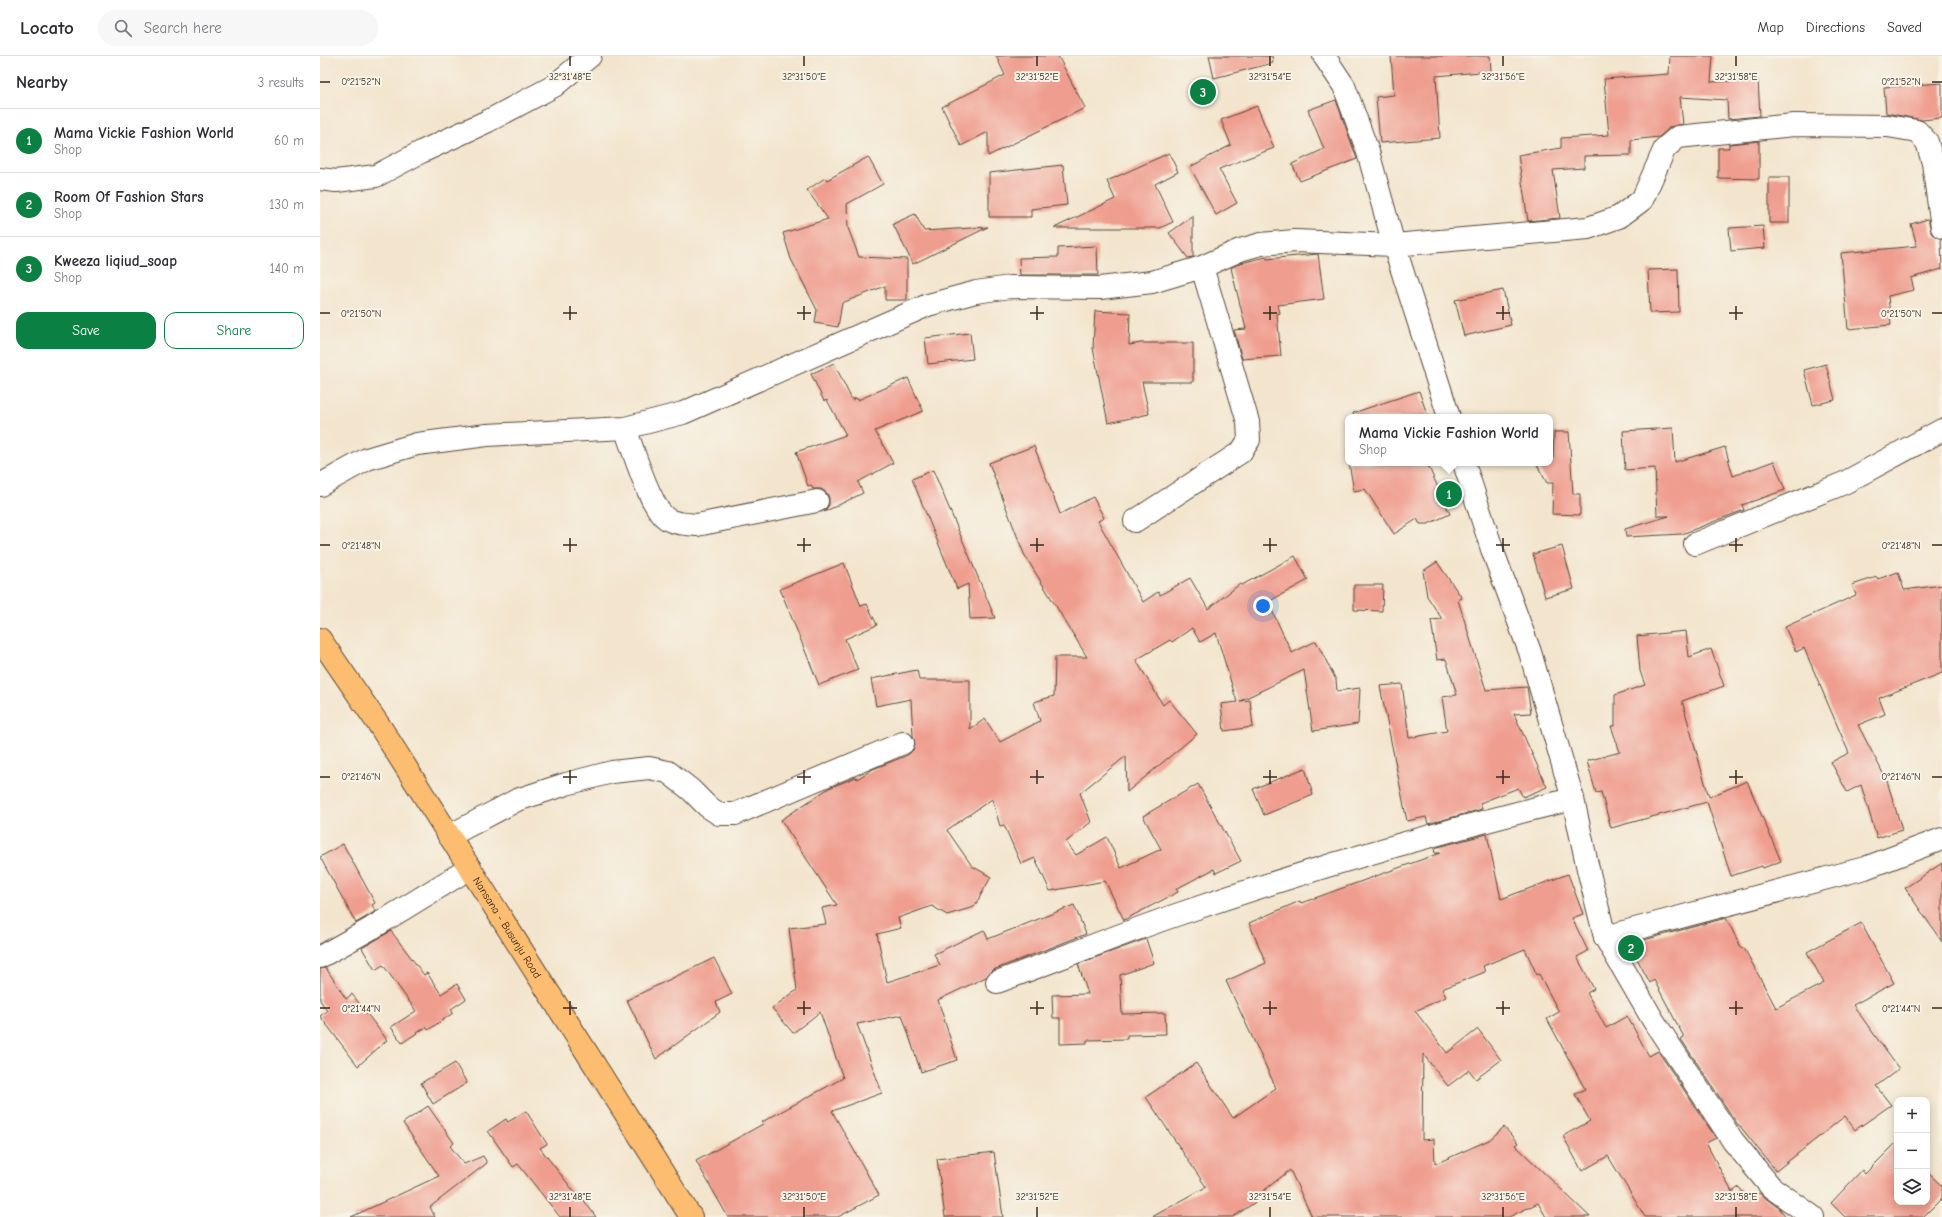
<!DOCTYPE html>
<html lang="en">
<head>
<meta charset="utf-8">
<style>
  body { margin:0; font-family:"Comic Neue",sans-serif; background:#f7f7f7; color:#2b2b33 }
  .controls { position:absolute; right:12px; bottom:12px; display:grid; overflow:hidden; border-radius:8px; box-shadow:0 2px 10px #0003 }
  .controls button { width:36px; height:36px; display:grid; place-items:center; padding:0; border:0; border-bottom:1px solid #e1e1e2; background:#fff; color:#2b2b33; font:20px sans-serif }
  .you { position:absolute; left:943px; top:550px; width:14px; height:14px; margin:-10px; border:3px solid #fff; border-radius:50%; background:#1a73e8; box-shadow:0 0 0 6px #1a73e833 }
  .badge { display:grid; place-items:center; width:26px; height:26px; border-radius:50%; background:#0b8043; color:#fff; font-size:13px; font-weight:700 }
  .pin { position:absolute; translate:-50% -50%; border:2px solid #fff; box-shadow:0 1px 4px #0006 }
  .popup { position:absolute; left:1025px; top:358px; width:208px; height:52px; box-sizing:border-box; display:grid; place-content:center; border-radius:8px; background:#fff; filter:drop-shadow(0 1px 3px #0005); font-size:13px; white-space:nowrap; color:#7c7c81 }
  .popup b { font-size:15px; color:#2b2b33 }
  .popup::after { content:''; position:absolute; left:50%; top:100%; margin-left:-8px; border:8px solid transparent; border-top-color:#fff }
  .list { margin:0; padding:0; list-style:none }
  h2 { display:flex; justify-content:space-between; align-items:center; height:52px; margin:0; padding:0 16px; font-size:17px }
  h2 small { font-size:13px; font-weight:400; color:#7c7c81 }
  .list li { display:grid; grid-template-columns:26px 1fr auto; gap:12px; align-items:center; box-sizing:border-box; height:64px; padding:0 16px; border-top:1px solid #e1e1e2 }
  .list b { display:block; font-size:15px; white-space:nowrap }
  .list p { margin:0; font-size:13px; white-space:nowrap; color:#7c7c81 }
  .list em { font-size:13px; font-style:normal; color:#7c7c81 }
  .actions { display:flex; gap:8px; padding:12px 16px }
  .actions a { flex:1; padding:9px 0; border:1px solid #0b8043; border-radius:12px; text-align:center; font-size:14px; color:#0b8043 }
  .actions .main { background:#0b8043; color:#fff }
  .icon { flex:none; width:22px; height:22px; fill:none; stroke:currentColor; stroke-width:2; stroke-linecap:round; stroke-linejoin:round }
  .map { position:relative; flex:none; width:1622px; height:1161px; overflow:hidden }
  header { display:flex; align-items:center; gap:24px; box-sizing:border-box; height:56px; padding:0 20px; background:#fff; border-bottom:1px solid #e1e1e2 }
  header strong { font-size:19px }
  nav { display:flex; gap:22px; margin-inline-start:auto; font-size:14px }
  .search { width:280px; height:36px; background:#f7f7f7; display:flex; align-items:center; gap:10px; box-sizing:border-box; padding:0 14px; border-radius:22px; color:#7c7c81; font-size:15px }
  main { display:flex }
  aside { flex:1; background:#fff }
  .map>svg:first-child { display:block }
  .building { fill:#ef9d8e }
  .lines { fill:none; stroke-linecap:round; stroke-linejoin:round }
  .minor-casing { stroke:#574638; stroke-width:24 }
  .tertiary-casing { stroke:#574638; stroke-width:24 }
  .primary-casing { stroke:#574638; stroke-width:24 }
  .minor { stroke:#fff; stroke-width:22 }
  .tertiary { stroke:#fff; stroke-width:22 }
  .primary { stroke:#fcbd6f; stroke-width:22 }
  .ticks { fill:none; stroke:#3b2a1e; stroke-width:1.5 }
  .labels { text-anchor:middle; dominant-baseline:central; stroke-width:4; stroke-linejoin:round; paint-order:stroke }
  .street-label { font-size:11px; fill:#3b2a1e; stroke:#f7f3e8 }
  .ticks-label { font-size:10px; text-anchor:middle; fill:#3b2a1e; stroke:#f7f3e8; stroke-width:4; stroke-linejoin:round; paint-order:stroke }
</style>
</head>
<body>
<header>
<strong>Locato</strong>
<div class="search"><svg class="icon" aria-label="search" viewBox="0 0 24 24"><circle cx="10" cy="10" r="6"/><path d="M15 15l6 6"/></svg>Search here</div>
<nav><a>Map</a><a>Directions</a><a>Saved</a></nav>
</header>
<main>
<aside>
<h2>Nearby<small>3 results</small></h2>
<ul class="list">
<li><span class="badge">1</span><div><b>Mama Vickie Fashion World</b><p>Shop</p></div><em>60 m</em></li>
<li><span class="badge">2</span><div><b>Room Of Fashion Stars</b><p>Shop</p></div><em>130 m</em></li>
<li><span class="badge">3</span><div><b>Kweeza liqiud_soap</b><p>Shop</p></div><em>140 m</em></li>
</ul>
<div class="actions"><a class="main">Save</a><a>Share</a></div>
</aside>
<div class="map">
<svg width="1622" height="1161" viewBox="0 0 1622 1161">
  <rect width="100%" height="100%" fill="#f7f3e8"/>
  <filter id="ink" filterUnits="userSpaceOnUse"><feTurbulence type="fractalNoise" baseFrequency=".025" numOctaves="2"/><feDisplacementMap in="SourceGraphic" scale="8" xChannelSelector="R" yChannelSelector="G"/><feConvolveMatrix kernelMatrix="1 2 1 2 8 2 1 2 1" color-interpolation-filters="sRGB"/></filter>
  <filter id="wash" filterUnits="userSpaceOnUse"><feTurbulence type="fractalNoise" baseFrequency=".012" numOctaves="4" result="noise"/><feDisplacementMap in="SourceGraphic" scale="16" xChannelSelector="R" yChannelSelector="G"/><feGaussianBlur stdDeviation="0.9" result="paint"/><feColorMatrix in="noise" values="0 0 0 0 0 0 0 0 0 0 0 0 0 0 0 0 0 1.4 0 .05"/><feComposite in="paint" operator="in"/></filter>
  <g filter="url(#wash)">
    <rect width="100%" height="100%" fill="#f3e5cd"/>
    <g id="blocks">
      <path class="building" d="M 676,0 L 738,0 L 765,52 L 668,100 L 668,76 L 641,90 L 622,51 L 685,19 Z
        M 889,0 L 952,0 L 953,7 L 894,22 Z
        M 1071,0 L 1170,0 L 1171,15 L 1116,20 L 1120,82 L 1060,87 L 1056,41 L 1074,39 Z
        M 1350,0 L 1393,0 L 1391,26 L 1438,24 L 1440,60 L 1408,63 L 1407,44 L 1360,41 L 1363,68 L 1350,71 L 1339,81 L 1311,84 L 1311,99 L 1264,100 L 1264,112 L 1233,114 L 1240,162 L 1208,165 L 1198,99 L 1241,92 L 1241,82 L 1289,79 L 1284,23 L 1349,18 Z
        M 1622,27 L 1622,62 L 1602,64 L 1566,57 L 1564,31 Z
        M 1016,44 L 1037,103 L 980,125 L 972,108 L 1004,93 L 988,54 Z
        M 937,50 L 954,92 L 899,113 L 917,147 L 896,159 L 870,111 L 911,89 L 901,64 Z
        M 1439,85 L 1439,123 L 1398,122 L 1398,92 L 1409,92 L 1409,88 Z
        M 849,97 L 858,116 L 835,128 L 853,166 L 840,172 L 734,172 L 795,143 L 787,125 Z
        M 548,101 L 563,128 L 527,148 L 528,172 L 539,201 L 587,203 L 587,244 L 565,244 L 565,230 L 522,247 L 518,271 L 495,267 L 497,254 L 471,203 L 463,177 L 508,163 L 487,134 L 505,122 L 507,124 Z
        M 743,109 L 747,149 L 711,153 L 711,161 L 669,161 L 669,117 Z
        M 1449,121 L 1469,121 L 1469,167 L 1449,167 Z
        M 595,158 L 604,175 L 668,171 L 593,208 L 573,168 Z
        M 873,160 L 873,201 L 868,202 L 849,177 Z
        M 1608,163 L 1612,178 L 1621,183 L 1622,213 L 1591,222 L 1594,234 L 1568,240 L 1571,269 L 1528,273 L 1521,197 L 1597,190 L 1591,168 Z
        M 1443,170 L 1445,192 L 1411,195 L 1409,172 Z
        M 777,190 L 778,219 L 700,219 L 699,202 L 738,201 L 738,192 Z
        M 998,198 L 1004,243 L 958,249 L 960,257 L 957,258 L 961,300 L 922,303 L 914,274 L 926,273 L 911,212 L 921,207 L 946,201 L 947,203 Z
        M 1358,213 L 1359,256 L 1330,257 L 1328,214 Z
        M 1183,234 L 1191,269 L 1144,280 L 1135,244 Z
        M 775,255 L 810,257 L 809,289 L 821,287 L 873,287 L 873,326 L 822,326 L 829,358 L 788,367 L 773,292 Z
        M 650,277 L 653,303 L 608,308 L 605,282 Z
        M 514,307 L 532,344 L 536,342 L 538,344 L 588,322 L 603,355 L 555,375 L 573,407 L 538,426 L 543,437 L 504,456 L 509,449 L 509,442 L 507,437 L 501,433 L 493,433 L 491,429 L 488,430 L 476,396 L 526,379 L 507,344 L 504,345 L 491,318 Z
        M 1506,308 L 1515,344 L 1493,349 L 1484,314 Z
        M 1099,335 L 1108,361 L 1034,361 L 1033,357 Z
        M 1353,372 L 1355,406 L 1405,391 L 1413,420 L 1454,405 L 1465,434 L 1422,449 L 1424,454 L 1362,478 L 1306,481 L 1305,473 L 1349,460 L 1337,460 L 1335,412 L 1305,414 L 1303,375 Z
        M 1234,376 L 1249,376 L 1253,438 L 1260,438 L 1260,459 L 1232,458 L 1233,427 L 1227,427 L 1216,407 L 1230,407 L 1230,403 L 1233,402 Z
        M 714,390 L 740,458 L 773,441 L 784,462 L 778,465 L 823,546 L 838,536 L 840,539 L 870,522 L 888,553 L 920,528 L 922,529 L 975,500 L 988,524 L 948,546 L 972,597 L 996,585 L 1016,624 L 1017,635 L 1040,632 L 1038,668 L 993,675 L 984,614 L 920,645 L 930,644 L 933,671 L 904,675 L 901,648 L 917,646 L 896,577 L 880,586 L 872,572 L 852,586 L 850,584 L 816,604 L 843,649 L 849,644 L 877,678 L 807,736 L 806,700 L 760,737 L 771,766 L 746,786 L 756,799 L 787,781 L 801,812 L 841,793 L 823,760 L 878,728 L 921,805 L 896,817 L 894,813 L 856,833 L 858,836 L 804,864 L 785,825 L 730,835 L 715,802 L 701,808 L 684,769 L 680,770 L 672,743 L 627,774 L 652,810 L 671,821 L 654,851 L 627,859 L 612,850 L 578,862 L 581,872 L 557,878 L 567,926 L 620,909 L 614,898 L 664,874 L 668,883 L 754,849 L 766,878 L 673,914 L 666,921 L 618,944 L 637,1004 L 601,1016 L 582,959 L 537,968 L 562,1037 L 512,1055 L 559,1139 L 518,1161 L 408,1161 L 376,1105 L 443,1068 L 442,1066 L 523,1022 L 500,956 L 473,977 L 452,952 L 477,934 L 469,872 L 506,868 L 502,852 L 517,849 L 461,764 L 509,732 L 536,721 L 537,723 L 553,713 L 588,699 L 593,694 L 595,688 L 593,680 L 591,643 L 556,650 L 551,623 L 597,614 L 599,624 L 650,624 L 650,673 L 665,663 L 680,686 L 720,665 L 714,646 L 734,640 L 735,601 L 767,601 L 704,498 L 669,407 Z
        M 1029,407 L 1107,407 L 1130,458 L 1108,468 L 1100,468 L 1097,463 L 1074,478 L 1045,433 L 1034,435 Z
        M 613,414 L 650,502 L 675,562 L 650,563 L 648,528 L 637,533 L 592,423 Z
        M 1242,490 L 1254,533 L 1225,541 L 1213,498 Z
        M 1117,506 L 1142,542 L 1138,544 L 1166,634 L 1207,631 L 1211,657 L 1194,658 L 1227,731 L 1203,741 L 1198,732 L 1160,747 L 1162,753 L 1108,768 L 1106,761 L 1087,765 L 1060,630 L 1082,628 L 1089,682 L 1127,675 L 1122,641 L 1137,639 L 1126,603 L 1117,604 L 1111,564 L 1122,563 L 1107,540 L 1103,515 Z
        M 524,507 L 541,550 L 547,548 L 557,569 L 525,583 L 538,614 L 499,629 L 460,533 Z
        M 1578,516 L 1584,534 L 1622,529 L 1622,617 L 1559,642 L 1565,658 L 1538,669 L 1567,725 L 1582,774 L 1557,782 L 1541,729 L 1527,736 L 1511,706 L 1529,697 L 1484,592 L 1476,596 L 1465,571 L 1536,539 L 1532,529 L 1557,521 L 1558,523 Z
        M 1034,529 L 1063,529 L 1062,555 L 1034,554 Z
        M 1366,575 L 1369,601 L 1391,593 L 1404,630 L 1362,645 L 1389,741 L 1427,725 L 1461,805 L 1443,812 L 1442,810 L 1411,820 L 1387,746 L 1291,772 L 1281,736 L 1276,737 L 1267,705 L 1300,696 L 1291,670 L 1295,670 L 1295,639 L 1325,629 L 1320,615 L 1317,580 Z
        M 985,712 L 993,739 L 944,759 L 933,733 Z
        M 1167,778 L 1181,843 L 1248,818 L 1263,858 L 1252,862 L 1268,895 L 1257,901 L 1274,933 L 1267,937 L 1286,972 L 1307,960 L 1329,1000 L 1338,995 L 1396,1082 L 1386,1087 L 1412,1136 L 1419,1131 L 1428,1144 L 1439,1137 L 1460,1153 L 1466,1161 L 1325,1161 L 1288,1100 L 1262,1115 L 1243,1080 L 1270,1065 L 1255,1038 L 1265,1033 L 1227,963 L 1239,956 L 1219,918 L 1217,919 L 1205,893 L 1163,910 L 1165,916 L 1122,933 L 1126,941 L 1095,955 L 1127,997 L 1158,973 L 1181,1004 L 1156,1023 L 1149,1014 L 1128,1030 L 1103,998 L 1102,1084 L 1114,1083 L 1115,1108 L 1169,1084 L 1184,1071 L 1198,1087 L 1195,1089 L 1270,1161 L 1226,1161 L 1218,1147 L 1189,1161 L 992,1161 L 970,1114 L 937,1140 L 940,1143 L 913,1161 L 832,1161 L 886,1131 L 826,1041 L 876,1007 L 913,1062 L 956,1032 L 906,925 L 946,907 L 929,867 L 980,845 L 981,847 L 1120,797 L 1115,797 L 1114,792 Z
        M 23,788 L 55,847 L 52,849 L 56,855 L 36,867 L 0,801 Z
        M 1622,807 L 1622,886 L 1585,832 Z
        M 1406,862 L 1422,893 L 1424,892 L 1456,952 L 1504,927 L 1487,896 L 1541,867 L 1574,927 L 1533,949 L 1579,1013 L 1556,1030 L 1571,1049 L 1535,1074 L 1525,1060 L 1456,1115 L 1419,1069 L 1418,1069 L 1361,983 L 1364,981 L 1334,924 L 1330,927 L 1309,888 Z
        M 71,875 L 104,919 L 107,917 L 121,938 L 137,928 L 146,943 L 131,953 L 133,957 L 108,974 L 106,971 L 82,987 L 71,971 L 96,955 L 63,909 L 55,914 L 42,892 Z
        M 826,883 L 834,907 L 800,919 L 802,958 L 845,957 L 846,978 L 807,979 L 807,983 L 767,984 L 767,987 L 740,988 L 740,962 L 733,962 L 732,939 L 768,938 L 758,908 Z
        M 394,902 L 412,938 L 396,946 L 400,956 L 336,1003 L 307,944 Z
        M 6,912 L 26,943 L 32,938 L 67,984 L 38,1010 L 0,960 L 7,955 L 0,944 L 0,913 Z
        M 135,1007 L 147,1027 L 113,1048 L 101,1027 Z
        M 108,1050 L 134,1087 L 130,1090 L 144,1108 L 163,1100 L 167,1107 L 110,1151 L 115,1161 L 31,1161 L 119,1120 L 83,1067 Z
        M 206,1055 L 227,1088 L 220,1092 L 256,1138 L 258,1136 L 276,1161 L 240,1161 L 198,1108 L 193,1111 L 168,1075 L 186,1063 L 188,1066 Z
        M 1577,1086 L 1577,1146 L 1607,1146 L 1607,1116 L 1622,1130 L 1622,1142 L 1603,1161 L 1525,1161 L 1511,1147 L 1542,1114 L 1545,1118 Z
        M 674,1096 L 683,1161 L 625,1161 L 617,1103 Z"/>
    </g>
  </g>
  <g filter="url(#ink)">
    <use href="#blocks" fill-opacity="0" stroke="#574638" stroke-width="1"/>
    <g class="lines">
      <g class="minor-casing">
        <path id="minor" d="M 0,123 L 16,125 L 56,120 L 101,96 L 168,65 L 234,30 L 270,0
          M 305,372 C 313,393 330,452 347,463 C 355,468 368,468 377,469 L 497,445
          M 0,429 L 47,403 L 97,388 L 167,379 L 305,372 L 363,357 L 608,249 L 656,236 L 690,231 L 780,232 L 832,226 L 882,211 L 920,194 L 941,188 L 975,185 L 1074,189 L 1268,172 L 1299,161 L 1322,144 L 1345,92 L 1358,81 L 1474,69 L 1568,70 L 1597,75 L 1607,86 L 1613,107 L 1622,171
          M 815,465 L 921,396 L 929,384 L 928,366 L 882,211
          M 1375,488 L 1524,427 L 1622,374
          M 129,780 L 197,744 L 246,728 L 292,716 L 329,712 L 348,716 L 371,734 L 387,750 L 399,758 L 415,758 L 583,687
          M 1285,881 L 1545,812 L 1622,783
          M 0,901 L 52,872 L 150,812
          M 677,926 C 739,903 800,878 862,857 C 990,813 1121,775 1253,743"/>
      </g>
      <g class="tertiary-casing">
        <path id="tertiary" d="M 1004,0 L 1024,30 L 1048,96 L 1074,189 L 1129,361
          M 1144,407 L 1172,493 L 1210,596 L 1253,743 L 1268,813 L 1285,881 L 1333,964 L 1413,1085 L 1451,1131 L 1493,1161"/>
      </g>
      <g class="primary-casing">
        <g id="primary">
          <path id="s1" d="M 0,583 L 61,672 L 371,1161"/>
        </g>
      </g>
      <use href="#minor" class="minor"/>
      <use href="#tertiary" class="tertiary"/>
      <use href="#primary" class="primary"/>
    </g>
  </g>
  <path class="ticks" d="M 250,0 L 250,10M 484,0 L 484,10M 717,0 L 717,10M 950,0 L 950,10M 1183,0 L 1183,10M 1416,0 L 1416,10M 0,26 L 10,26M 1612,26 L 1622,26M 250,250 L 250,264M 484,250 L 484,264M 717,250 L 717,264M 950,250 L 950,264M 1183,250 L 1183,264M 1416,250 L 1416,264M 0,257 L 10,257M 243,257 L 257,257M 477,257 L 491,257M 710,257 L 724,257M 943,257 L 957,257M 1176,257 L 1190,257M 1409,257 L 1423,257M 1612,257 L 1622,257M 250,482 L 250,496M 484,482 L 484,496M 717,482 L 717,496M 950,482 L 950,496M 1183,482 L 1183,496M 1416,482 L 1416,496M 0,489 L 10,489M 243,489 L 257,489M 477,489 L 491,489M 710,489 L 724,489M 943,489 L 957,489M 1176,489 L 1190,489M 1409,489 L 1423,489M 1612,489 L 1622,489M 250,714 L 250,728M 484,714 L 484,728M 717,714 L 717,728M 950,714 L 950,728M 1183,714 L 1183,728M 1416,714 L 1416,728M 0,721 L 10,721M 243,721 L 257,721M 477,721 L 491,721M 710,721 L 724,721M 943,721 L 957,721M 1176,721 L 1190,721M 1409,721 L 1423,721M 1612,721 L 1622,721M 250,945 L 250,959M 484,945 L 484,959M 717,945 L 717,959M 950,945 L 950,959M 1183,945 L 1183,959M 1416,945 L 1416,959M 0,952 L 10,952M 243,952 L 257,952M 477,952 L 491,952M 710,952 L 724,952M 943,952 L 957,952M 1176,952 L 1190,952M 1409,952 L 1423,952M 1612,952 L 1622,952M 250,1151 L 250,1161M 484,1151 L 484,1161M 717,1151 L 717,1161M 950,1151 L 950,1161M 1183,1151 L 1183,1161M 1416,1151 L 1416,1161"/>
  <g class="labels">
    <g class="street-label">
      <text stroke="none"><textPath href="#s1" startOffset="344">Nansana - Busunju Road</textPath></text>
    </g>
  </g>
  <g class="ticks-label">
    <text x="250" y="24">32°31'48"E</text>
    <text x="484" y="24">32°31'50"E</text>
    <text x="717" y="24">32°31'52"E</text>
    <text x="950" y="24">32°31'54"E</text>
    <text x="1183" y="24">32°31'56"E</text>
    <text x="1416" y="24">32°31'58"E</text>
    <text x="41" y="29">0°21'52"N</text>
    <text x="1581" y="29">0°21'52"N</text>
    <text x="41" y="261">0°21'50"N</text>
    <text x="1581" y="261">0°21'50"N</text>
    <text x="41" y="493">0°21'48"N</text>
    <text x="1581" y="493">0°21'48"N</text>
    <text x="41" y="724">0°21'46"N</text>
    <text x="1581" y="724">0°21'46"N</text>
    <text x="41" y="956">0°21'44"N</text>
    <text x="1581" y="956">0°21'44"N</text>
    <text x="250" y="1144">32°31'48"E</text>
    <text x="484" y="1144">32°31'50"E</text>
    <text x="717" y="1144">32°31'52"E</text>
    <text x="950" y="1144">32°31'54"E</text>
    <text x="1183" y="1144">32°31'56"E</text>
    <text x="1416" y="1144">32°31'58"E</text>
  </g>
</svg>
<div class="controls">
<button>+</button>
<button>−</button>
<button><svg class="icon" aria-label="layers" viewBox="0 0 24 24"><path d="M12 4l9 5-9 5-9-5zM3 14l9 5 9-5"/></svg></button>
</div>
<div class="you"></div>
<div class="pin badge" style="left:1129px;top:438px">1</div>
<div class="popup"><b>Mama Vickie Fashion World</b>Shop</div>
<div class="pin badge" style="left:1311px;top:892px">2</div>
<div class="pin badge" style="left:883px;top:36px">3</div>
</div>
</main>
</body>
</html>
